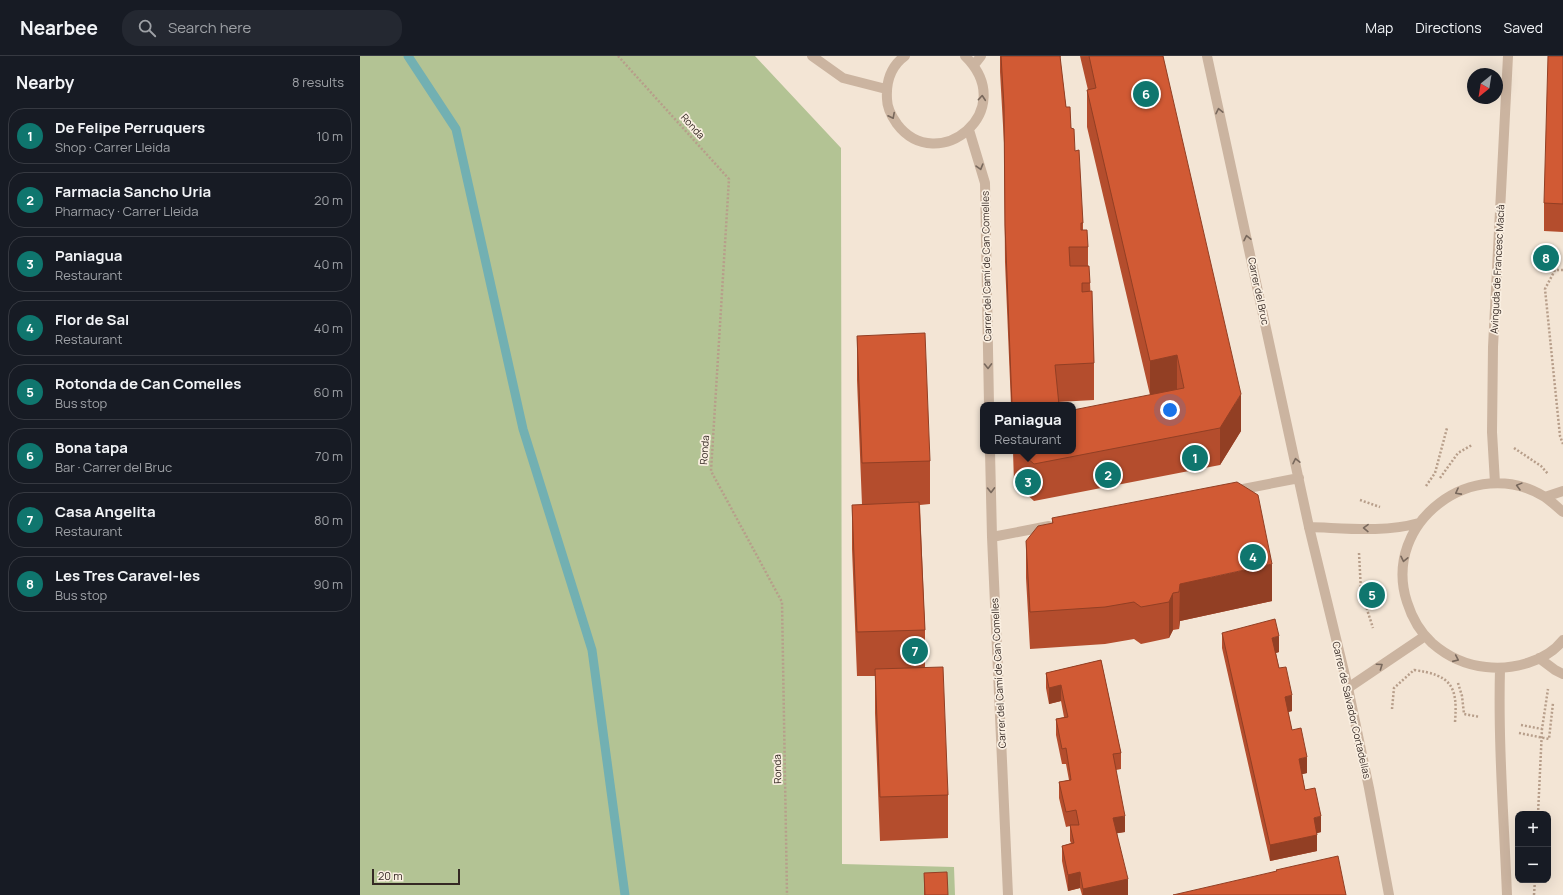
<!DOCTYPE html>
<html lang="en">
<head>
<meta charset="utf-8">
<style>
  body { margin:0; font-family:Manrope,sans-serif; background:#242831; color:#f1f3f6 }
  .controls { position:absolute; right:12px; bottom:12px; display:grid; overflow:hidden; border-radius:8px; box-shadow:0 4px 16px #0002 }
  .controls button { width:36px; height:36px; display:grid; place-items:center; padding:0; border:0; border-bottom:1px solid #363941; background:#171b24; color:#f1f3f6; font:20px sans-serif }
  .compass { position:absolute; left:1107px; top:12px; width:36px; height:36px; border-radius:50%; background:#171b24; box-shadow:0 4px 16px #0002; rotate:210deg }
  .scale { position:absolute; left:12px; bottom:10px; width:88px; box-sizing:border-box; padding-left:4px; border:2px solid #352924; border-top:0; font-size:11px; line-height:14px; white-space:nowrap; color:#352924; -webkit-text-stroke:3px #faefe1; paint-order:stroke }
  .you { position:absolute; left:810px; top:354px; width:14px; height:14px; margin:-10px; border:3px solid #fff; border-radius:50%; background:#1a73e8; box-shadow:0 0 0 6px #1a73e833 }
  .badge { display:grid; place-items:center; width:26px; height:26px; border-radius:50%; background:#0f766e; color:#fff; font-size:13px; font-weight:700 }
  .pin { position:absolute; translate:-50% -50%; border:2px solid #fff; box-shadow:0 1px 4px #0006 }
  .popup { position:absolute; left:620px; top:346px; width:96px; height:52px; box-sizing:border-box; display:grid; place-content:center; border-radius:8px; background:#171b24; filter:drop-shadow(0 1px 3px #0005); font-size:13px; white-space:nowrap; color:#9ea1a6 }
  .popup b { font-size:15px; color:#f1f3f6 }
  .popup::after { content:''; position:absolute; left:50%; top:100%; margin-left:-8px; border:8px solid transparent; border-top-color:#171b24 }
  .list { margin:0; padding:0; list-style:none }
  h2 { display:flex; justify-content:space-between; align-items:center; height:52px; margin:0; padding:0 16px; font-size:17px }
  h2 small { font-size:13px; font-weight:400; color:#9ea1a6 }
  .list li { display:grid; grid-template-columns:26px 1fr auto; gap:12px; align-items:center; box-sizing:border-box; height:56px; margin:0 8px 8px; padding:0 8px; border:1px solid #363941; border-radius:16px }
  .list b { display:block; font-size:15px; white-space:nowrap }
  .list p { margin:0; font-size:13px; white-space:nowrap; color:#9ea1a6 }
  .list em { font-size:13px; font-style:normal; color:#9ea1a6 }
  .icon { flex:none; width:22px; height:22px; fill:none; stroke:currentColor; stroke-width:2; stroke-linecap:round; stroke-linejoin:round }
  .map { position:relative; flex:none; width:1203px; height:839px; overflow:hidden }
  header { display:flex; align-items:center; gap:24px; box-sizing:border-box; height:56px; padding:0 20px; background:#171b24; border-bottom:1px solid #363941 }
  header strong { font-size:19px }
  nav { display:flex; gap:22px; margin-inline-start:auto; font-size:14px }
  .search { width:280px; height:36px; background:#242831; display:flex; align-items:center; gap:10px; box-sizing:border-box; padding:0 14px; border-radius:16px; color:#9ea1a6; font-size:15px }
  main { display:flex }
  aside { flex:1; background:#171b24 }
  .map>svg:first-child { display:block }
  .green { fill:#b3c394 }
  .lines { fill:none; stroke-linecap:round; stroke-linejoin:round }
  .stream { stroke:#72b0b2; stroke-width:9 }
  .path { stroke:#b79e8a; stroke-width:2.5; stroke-dasharray:2 2; stroke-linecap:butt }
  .minor { stroke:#cbb4a0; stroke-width:10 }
  .tertiary { stroke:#cbb4a0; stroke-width:10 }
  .wall { fill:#b44d2d }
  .shaded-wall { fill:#923f24 }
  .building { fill:#d15a34; stroke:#923f24 }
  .oneway { stroke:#78685c }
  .labels { text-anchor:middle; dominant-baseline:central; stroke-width:3.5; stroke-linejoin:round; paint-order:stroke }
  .street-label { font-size:10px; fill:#352924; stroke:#faefe1 }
</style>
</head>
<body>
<header>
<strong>Nearbee</strong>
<div class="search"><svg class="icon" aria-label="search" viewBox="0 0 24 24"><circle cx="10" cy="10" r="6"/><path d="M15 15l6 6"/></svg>Search here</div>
<nav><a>Map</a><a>Directions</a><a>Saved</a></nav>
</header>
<main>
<aside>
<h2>Nearby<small>8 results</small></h2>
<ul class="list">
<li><span class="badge">1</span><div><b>De Felipe Perruquers</b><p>Shop · Carrer Lleida</p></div><em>10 m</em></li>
<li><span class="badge">2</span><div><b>Farmacia Sancho Uria</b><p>Pharmacy · Carrer Lleida</p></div><em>20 m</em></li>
<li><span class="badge">3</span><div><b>Paniagua</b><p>Restaurant</p></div><em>40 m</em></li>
<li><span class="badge">4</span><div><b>Flor de Sal</b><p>Restaurant</p></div><em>40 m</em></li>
<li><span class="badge">5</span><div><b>Rotonda de Can Comelles</b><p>Bus stop</p></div><em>60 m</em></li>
<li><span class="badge">6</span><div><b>Bona tapa</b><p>Bar · Carrer del Bruc</p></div><em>70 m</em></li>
<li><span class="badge">7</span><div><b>Casa Angelita</b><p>Restaurant</p></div><em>80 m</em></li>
<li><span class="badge">8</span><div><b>Les Tres Caravel-les</b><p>Bus stop</p></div><em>90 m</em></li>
</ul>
</aside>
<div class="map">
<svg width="1203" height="839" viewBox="0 0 1203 839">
  <rect width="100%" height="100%" fill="#f3e5d5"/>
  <path class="green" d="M 0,0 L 395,0 L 481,92 L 482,808 L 594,811 L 595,839 L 0,839 Z"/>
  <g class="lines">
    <path class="stream" d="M 48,0 L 96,73 L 163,373 L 232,594 L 265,839"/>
    <path class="path" d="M 258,0 L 369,123 L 351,415 L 422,546 L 427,839
      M 1203,214 L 1195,214 L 1185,233 L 1200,380 L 1203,388
      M 1154,392 L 1181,410 L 1188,418
      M 1080,422 L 1098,397 L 1112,389
      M 1066,430 L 1075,417 L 1087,372
      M 1000,444 L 1020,451
      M 999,497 L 1001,535 L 1013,572
      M 1098,627 L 1102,640 L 1104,658 L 1120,661
      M 1032,653 L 1034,632 L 1054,614 C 1091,619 1098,630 1095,666
      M 1161,669 L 1182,673
      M 1159,677 L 1189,683 L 1193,647
      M 1178,758 L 1182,673 L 1188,633
      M 1174,839 L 1175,824"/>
    <path class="minor" d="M 452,0 L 483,22 L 526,33
      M 545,0 C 531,10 526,26 527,43 C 527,52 532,61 537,68 C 577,121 661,55 605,0
      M 847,0 L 949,471 L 988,632 L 1009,732 L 1029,839
      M 614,9 L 621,0
      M 609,74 L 625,127 L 629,349
      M 630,395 L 632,481 L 648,839
      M 873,435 L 939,422
      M 632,481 L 689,470"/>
    <path class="tertiary" d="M 1135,427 L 1132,376 L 1133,291 L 1148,0
      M 1185,441 L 1203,435
      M 1203,456 C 1197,451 1191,445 1185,441 C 1114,397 1021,466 1047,546 C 1052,562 1060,576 1072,587 C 1088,601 1105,609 1126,611 C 1152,614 1186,606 1203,584
      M 949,471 C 984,472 1024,477 1059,467
      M 1179,602 L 1195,614 L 1203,618
      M 1140,613 C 1138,688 1144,764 1147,839
      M 988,632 L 1065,580"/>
  </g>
  <path class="wall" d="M 640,0 L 701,0 L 700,2 L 706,51 L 711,72 L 715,95 L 723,167 L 723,174 L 728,191 L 728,210 L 730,227 L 734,307 L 734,344 L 698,346 L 699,349 L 651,349 L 645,206 L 644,87 L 640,16 Z
    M 720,0 L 803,0 L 881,375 L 860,409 L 674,445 L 654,427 L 653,395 L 713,395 L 790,339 L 727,71 L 727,34 L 728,34 Z
    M 1203,0 L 1203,176 L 1184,175 L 1184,147 Z
    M 497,280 L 570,405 L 570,448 L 560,449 L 565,574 L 565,612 L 588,739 L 588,782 L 520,785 L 515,657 L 515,620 L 497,620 L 492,493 L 492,449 L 502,449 L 497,324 Z
    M 692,462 L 912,545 L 820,565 L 819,573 L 813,574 L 809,582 L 781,588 L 774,583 L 745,588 L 670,593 L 666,522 L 666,485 L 692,467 Z
    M 862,577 L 919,596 L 916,597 L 919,612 L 932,655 L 928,656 L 932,674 L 947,717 L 942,718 L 945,734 L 961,776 L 957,777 L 957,795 L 910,805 L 862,592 Z
    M 741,604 L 761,697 L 761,713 L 756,714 L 765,776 L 757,777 L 768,839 L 722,839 L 720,832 L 708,835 L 702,805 L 702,790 L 711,787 L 710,785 L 710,770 L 706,771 L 699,742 L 699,726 L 709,724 L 706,708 L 702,708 L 696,679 L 696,663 L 704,661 L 701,645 L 689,648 L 686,632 L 686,617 Z
    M 564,817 L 588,839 L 564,839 Z"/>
  <path class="shaded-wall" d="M 817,299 L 817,336 L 790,342 L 790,305 Z
    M 881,338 L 881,375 L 860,409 L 860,372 Z
    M 912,508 L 912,545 L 820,565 L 819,573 L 820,528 Z
    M 813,537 L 813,574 L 809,582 L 809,546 Z
    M 919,580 L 919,596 L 912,598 L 912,582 Z
    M 701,629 L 701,645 L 689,648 L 689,632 Z
    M 932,639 L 932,655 L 925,657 L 925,641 Z
    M 947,701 L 947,717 L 939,719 L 939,703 Z
    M 765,760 L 765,776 L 753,778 L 753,762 Z
    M 961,760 L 961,776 L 954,778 L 954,762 Z
    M 957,779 L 957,795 L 910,805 L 910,789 Z
    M 720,816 L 720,832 L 708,835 L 708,819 Z
    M 768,823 L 768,839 L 723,839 L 723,833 Z"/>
  <path class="building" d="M 641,0 L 700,0 L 706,51 L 710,51 L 711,72 L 714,73 L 715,95 L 719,94 L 723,167 L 721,167 L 721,174 L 727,174 L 728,191 L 709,191 L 710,210 L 729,210 L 730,227 L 722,227 L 722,236 L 732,235 L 734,307 L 695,309 L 699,349 L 652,349 L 645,169 L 644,50 Z
    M 729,0 L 803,0 L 881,338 L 860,372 L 674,408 L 659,395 L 713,395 L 713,354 L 824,332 L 817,299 L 790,305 L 727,34 L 736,32 Z
    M 1188,0 L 1203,0 L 1203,148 L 1184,147 Z
    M 565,277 L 570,405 L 502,407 L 497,280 Z
    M 877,426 L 898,439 L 912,508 L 820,528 L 819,536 L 813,537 L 809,546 L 781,551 L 774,546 L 745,551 L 670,556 L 666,485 L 678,470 L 693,467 L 692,462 Z
    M 559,446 L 565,574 L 497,576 L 492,449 Z
    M 915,563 L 919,580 L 912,582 L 919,612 L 926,611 L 932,639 L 925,641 L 932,674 L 941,672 L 947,701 L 939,703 L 945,734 L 955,732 L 961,760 L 954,762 L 957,779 L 910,789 L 862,577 Z
    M 741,604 L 761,697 L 753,698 L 765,760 L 753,762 L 768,823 L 723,833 L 720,816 L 708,819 L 702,790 L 714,787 L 710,769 L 719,769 L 716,754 L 706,756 L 699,726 L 711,724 L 706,692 L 702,693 L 696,663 L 708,661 L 704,644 L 701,629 L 689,632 L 686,617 Z
    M 583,611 L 588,739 L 520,741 L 515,613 Z
    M 978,800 L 986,839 L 813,839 L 917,815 L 916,814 Z
    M 587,816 L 588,839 L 565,839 L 564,817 Z"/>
  <defs><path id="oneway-chevron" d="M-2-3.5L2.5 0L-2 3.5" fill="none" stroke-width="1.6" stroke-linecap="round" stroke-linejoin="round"/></defs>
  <g class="oneway">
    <use href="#oneway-chevron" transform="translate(622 42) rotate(-85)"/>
    <use href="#oneway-chevron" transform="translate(859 55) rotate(-102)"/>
    <use href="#oneway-chevron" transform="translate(532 60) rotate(63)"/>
    <use href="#oneway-chevron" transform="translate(620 111) rotate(74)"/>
    <use href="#oneway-chevron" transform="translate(887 182) rotate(-102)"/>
    <use href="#oneway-chevron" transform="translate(628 310) rotate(89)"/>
    <use href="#oneway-chevron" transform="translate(936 405) rotate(-102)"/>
    <use href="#oneway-chevron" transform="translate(1159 430) rotate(-165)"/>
    <use href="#oneway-chevron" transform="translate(631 434) rotate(89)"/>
    <use href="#oneway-chevron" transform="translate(1098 436) rotate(152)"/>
    <use href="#oneway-chevron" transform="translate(1006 472) rotate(-179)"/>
    <use href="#oneway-chevron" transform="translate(1044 503) rotate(102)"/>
    <use href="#oneway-chevron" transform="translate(1096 603) rotate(24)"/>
    <use href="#oneway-chevron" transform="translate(1020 610) rotate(-35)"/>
  </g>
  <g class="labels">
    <g class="street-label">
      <text transform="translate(333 70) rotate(48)">Ronda</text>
      <text transform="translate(626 210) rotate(-91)">Carrer del Camí de Can Comelles</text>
      <text transform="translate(1137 213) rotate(-87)">Avinguda de Francesc Macià</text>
      <text transform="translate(899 235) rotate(78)">Carrer del Bruc</text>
      <text transform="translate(344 394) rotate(-86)">Ronda</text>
      <text transform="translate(638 617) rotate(-93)">Carrer del Camí de Can Comelles</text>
      <text transform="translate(992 654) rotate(77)">Carrer de Salvador Cortadellas</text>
      <text transform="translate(417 713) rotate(-91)">Ronda</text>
    </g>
  </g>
</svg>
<div class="controls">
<button>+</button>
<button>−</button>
</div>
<svg class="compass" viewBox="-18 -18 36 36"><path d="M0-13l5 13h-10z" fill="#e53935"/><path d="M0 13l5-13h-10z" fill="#9ea1a6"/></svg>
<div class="scale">20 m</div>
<div class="you"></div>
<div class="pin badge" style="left:835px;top:402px">1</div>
<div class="pin badge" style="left:748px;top:419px">2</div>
<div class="pin badge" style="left:668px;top:426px">3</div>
<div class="popup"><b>Paniagua</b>Restaurant</div>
<div class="pin badge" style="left:893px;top:501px">4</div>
<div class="pin badge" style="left:1012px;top:539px">5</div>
<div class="pin badge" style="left:786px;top:38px">6</div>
<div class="pin badge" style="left:555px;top:595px">7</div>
<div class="pin badge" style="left:1186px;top:202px">8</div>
</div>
</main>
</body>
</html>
